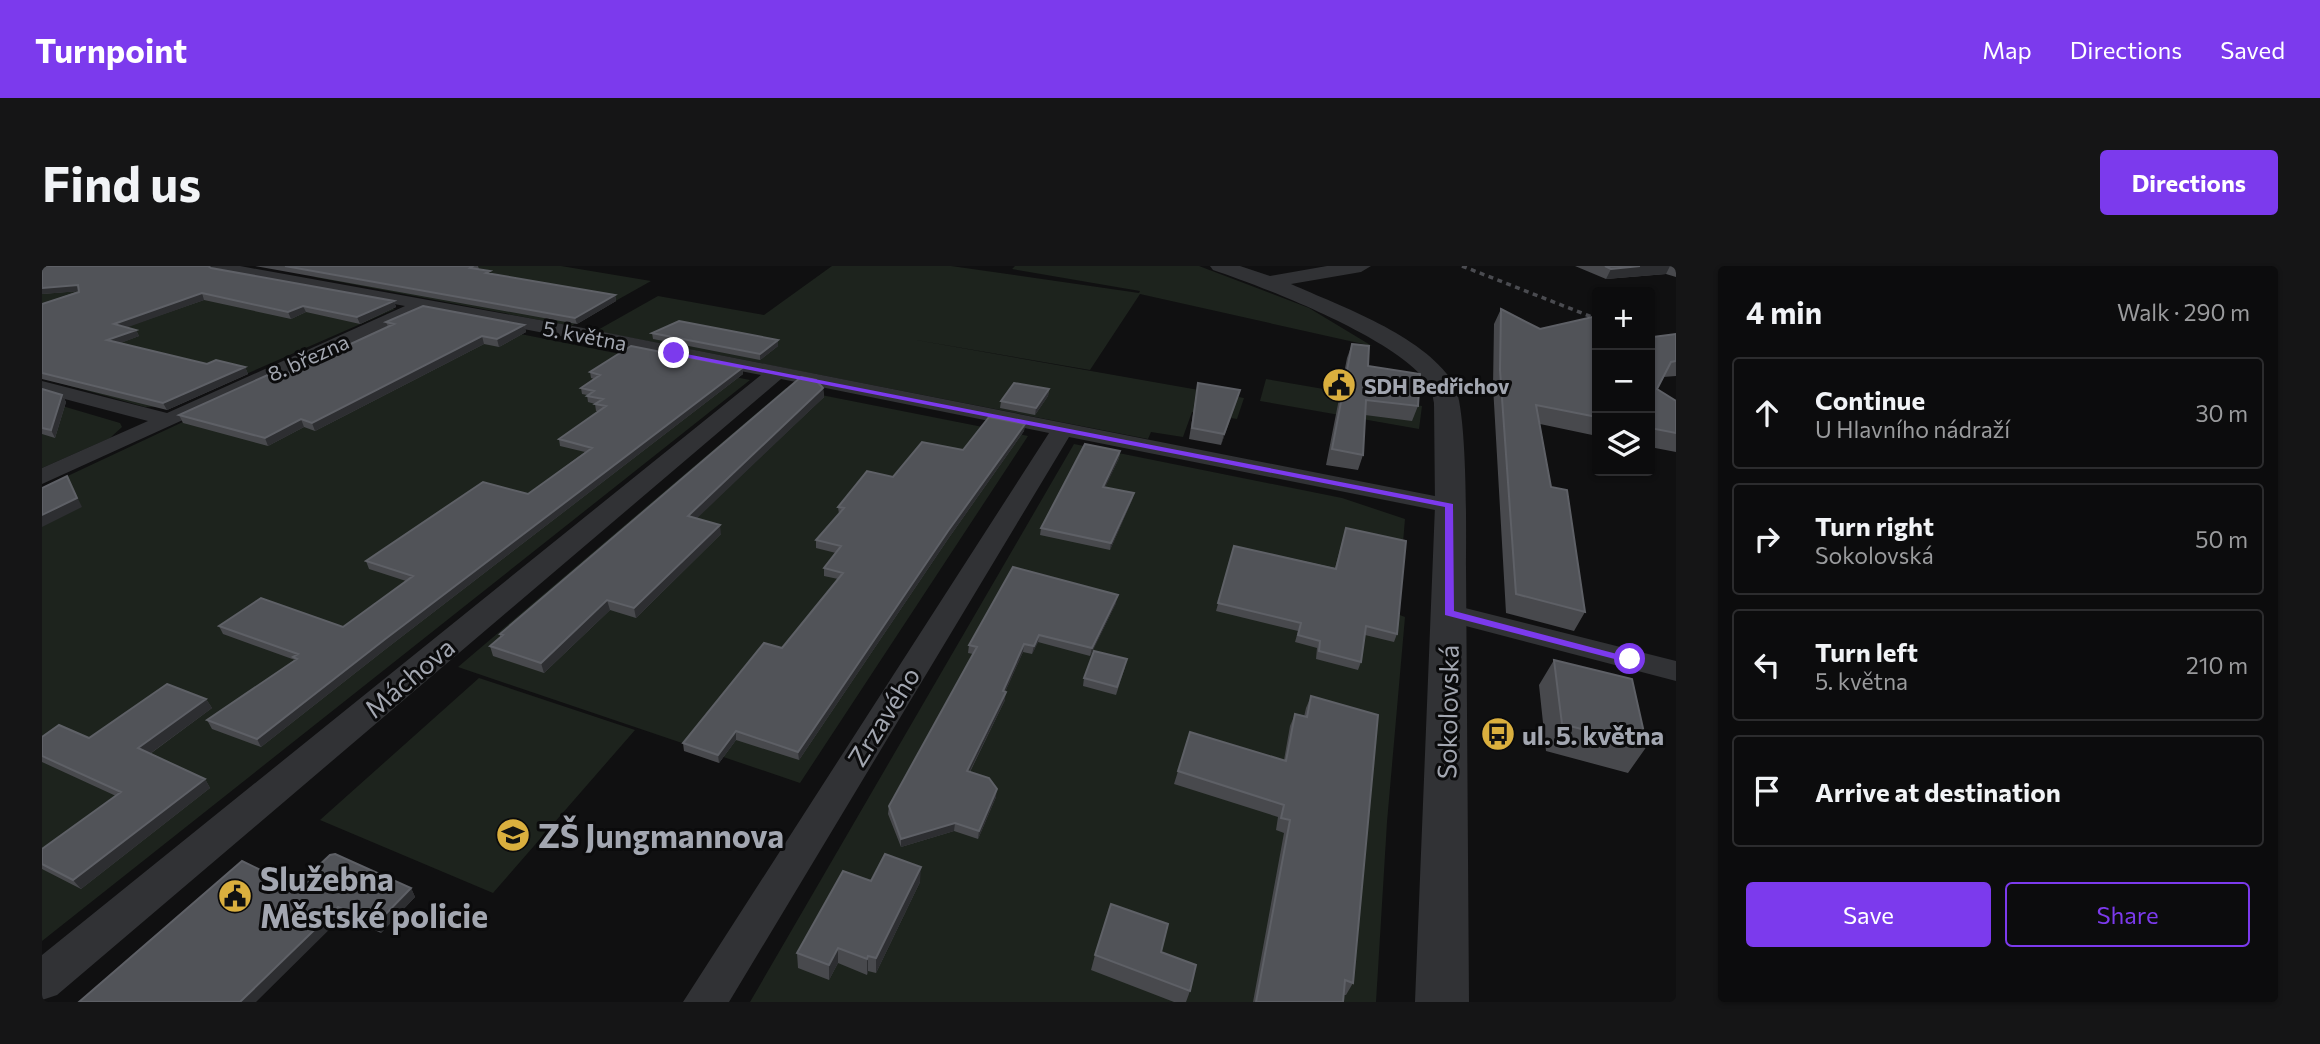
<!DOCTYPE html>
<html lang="en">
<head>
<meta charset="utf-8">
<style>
  body { margin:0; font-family:Commissioner,sans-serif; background:#151516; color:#f1f3f6 }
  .controls { position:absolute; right:21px; top:21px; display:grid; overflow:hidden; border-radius:7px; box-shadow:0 2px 5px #0004 }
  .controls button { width:63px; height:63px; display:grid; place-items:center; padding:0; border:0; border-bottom:2px solid #2c2c2e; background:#0c0c0d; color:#f1f3f6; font:35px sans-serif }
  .stop { position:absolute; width:21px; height:21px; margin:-16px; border:5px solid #7c3aed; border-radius:50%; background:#fff }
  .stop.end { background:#7c3aed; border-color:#fff; box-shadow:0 2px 7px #0008 }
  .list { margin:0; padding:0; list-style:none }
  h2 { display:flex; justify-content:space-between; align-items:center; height:91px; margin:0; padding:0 28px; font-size:30px }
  h2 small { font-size:23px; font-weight:400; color:#9a9b9d }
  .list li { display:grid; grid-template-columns:46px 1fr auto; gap:21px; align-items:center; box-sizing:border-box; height:112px; margin:0 14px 14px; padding:0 14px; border:2px solid #2c2c2e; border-radius:7px }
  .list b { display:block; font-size:26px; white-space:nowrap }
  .list p { margin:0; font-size:23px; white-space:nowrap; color:#9a9b9d }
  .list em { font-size:23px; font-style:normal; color:#9a9b9d }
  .actions { display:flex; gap:14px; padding:21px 28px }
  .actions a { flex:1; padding:16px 0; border:2px solid #7c3aed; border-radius:7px; text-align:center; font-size:24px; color:#7c3aed }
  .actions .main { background:#7c3aed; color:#fff }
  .icon { flex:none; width:38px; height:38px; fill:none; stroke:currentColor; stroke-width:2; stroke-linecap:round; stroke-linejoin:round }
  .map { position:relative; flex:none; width:1634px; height:736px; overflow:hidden; border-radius:7px }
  header { display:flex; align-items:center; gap:42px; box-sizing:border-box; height:98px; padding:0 35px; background:#7c3aed; color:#fff }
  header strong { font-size:33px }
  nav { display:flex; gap:38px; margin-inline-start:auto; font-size:24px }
  .intro { display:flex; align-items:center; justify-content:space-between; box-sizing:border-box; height:168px; padding:0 42px }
  h1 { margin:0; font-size:49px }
  .button { padding:18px 32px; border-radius:7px; background:#7c3aed; color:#fff; font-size:24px; font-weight:700 }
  main { display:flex; gap:42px; padding:0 42px }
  aside { flex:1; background:#0c0c0d; border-radius:7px; box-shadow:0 2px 5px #0004 }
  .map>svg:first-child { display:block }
  .green { fill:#1d231d }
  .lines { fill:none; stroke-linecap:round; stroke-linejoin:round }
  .minor { fill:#313235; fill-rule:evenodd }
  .tertiary { fill:#313235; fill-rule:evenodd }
  .rail { stroke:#4a4b50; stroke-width:3.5; stroke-dasharray:5 4.5; stroke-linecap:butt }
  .wall { fill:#48494d }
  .shaded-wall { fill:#2d2e31 }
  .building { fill:#515358; stroke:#5e6066; stroke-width:2 }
  .route { fill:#7c3aed }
  .labels { text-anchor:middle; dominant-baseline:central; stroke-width:6; stroke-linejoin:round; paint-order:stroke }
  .far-street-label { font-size:21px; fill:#a2a6b0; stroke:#0b0b0c }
  .far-poi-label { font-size:21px; font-weight:bold; fill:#a2a6b0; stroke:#0b0b0c; text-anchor:start }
  .street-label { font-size:26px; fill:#a2a6b0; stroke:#0b0b0c }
  .poi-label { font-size:26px; font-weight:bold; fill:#a2a6b0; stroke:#0b0b0c; text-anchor:start }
  .near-poi-label { font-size:32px; font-weight:bold; fill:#a2a6b0; stroke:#0b0b0c; text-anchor:start }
</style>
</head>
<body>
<header>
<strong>Turnpoint</strong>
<nav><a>Map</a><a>Directions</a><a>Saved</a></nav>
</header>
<div class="intro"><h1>Find us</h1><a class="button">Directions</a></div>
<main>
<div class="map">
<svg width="1634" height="736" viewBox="0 0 1634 736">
  <rect width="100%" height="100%" fill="#101011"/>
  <path class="green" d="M 0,0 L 136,0 L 353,43 L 131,140 L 103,141 L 0,112 Z
    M 290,0 L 519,0 L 609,15 L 529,60 L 272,11 Z
    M 790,0 L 909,0 L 1097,27 L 1098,25 L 970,3 L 973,0 L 1157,0 L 1267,42 L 1330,80 L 1098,28 L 1048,104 L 868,73 L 1202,132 L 1195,153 L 1150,146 L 1141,171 L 1109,166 L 1106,173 L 554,65 L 616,30 L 722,49 Z
    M 389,50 L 708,114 L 0,675 L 0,222 L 160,147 Z
    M 1224,113 L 1380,140 L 1377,163 L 1218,135 Z
    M 744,122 L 986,170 L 758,517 L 416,401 Z
    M 0,134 L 78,157 L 80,161 L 68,172 L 0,202 Z
    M 1032,178 L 1300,232 L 1363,253 L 1355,348 L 1363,351 L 1345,556 L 1334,736 L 708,736 Z
    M 437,412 L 593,464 L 451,627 L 278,554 Z"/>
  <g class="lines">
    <path class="minor" d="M 164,0 L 198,0 L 536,61 L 1408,233 L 1417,235 L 1420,240 L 1417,245 L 1408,247 L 1027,171 L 687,736 L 641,736 L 1007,167 L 739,113 L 15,729 L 0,734 L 0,689 L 719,109 L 383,44 L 0,218 L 0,202 L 106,155 L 0,127 L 0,115 L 125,147 L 363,40 L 172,5 Z
      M 1407,338 L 1634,395 L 1634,415 L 1397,353 L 1393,347 L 1397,341 Z"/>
    <path class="tertiary" d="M 1168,0 L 1198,0 L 1228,10 L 1285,0 L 1329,0 L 1319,6 L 1249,18 C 1300,41 1379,68 1411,116 C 1426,139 1424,267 1424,301 C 1425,446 1426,591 1427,736 L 1373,736 L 1393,240 L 1392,137 C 1391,132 1390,125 1388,121 C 1362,75 1222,21 1171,4 Z"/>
    <path class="rail" d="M 1420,0 L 1555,53"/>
  </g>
  <path class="wall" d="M 0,0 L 169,2 L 352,35 L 354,41 L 318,58 L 264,46 L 249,53 L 162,34 L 84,61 L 94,64 L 97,70 L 78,77 L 165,98 L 203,101 L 206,108 L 125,144 L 0,113 L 0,38 L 37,25 L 0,28 Z
    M 213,0 L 436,0 L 437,3 L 448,8 L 573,29 L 574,35 L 535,58 Z
    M 1533,0 L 1634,0 L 1634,11 L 1624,8 L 1564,13 Z
    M 1459,43 L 1498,63 L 1555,50 L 1555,170 L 1498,158 L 1509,221 L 1543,346 L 1532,365 L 1464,347 L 1451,120 L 1452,58 Z
    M 344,56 L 482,59 L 484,66 L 457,81 L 442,78 L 273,165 L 262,161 L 226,180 L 141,157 L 137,149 L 240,110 L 346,61 Z
    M 610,67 L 736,80 L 718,94 L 611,73 Z
    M 1634,68 L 1634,110 L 1621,111 L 1615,123 L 1634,135 L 1634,186 L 1608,181 L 1608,69 L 1611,71 Z
    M 1310,78 L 1326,100 L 1376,140 L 1370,155 L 1323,149 L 1321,189 L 1316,204 L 1284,199 L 1305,92 Z
    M 700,102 L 701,108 L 345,382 L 219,481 L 170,463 L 165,454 L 253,394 L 181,368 L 177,360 L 301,361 L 364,315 L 327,303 L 324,295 L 486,228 L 543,186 L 518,180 L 517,173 L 557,145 L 554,145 L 553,138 L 546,136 L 545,129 L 540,128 L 539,122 L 552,113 L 549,112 L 548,106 Z
    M 1156,117 L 1198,124 L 1179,179 L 1147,173 Z
    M 781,122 L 782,131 L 654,252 L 679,268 L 594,352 L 568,344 L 502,407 L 451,390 L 448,380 L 458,371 L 458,368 Z
    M 0,123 L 20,129 L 24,136 L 13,172 L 0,168 Z
    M 1007,123 L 1006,130 L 993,149 L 958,142 L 959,135 Z
    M 983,158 L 982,165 L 906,273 L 757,494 L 694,474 L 677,497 L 642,485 L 641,477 L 740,382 L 796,313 L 782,310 L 782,302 L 794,287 L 774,282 L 774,274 L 797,248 L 796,241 L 851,211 L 921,184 Z
    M 1078,185 L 1077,192 L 1063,221 L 1092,227 L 1090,234 L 1068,284 L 998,269 L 999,262 Z
    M 1304,262 L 1355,368 L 1352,376 L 1323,369 L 1319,396 L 1316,404 L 1274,393 L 1275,382 L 1253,376 L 1256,365 L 1174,345 L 1192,280 L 1293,302 Z
    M 1074,337 L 1048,390 L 996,376 L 990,388 L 981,386 L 963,426 L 963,434 L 928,506 L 954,531 L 936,573 L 912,565 L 859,581 L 846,548 L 847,540 L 931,388 L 926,387 L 927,379 Z
    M 1512,394 L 1605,480 L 1586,507 L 1504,485 L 1497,419 Z
    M 1083,401 L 1074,429 L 1041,420 L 1042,412 Z
    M 1269,430 L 1311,717 L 1304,729 L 1302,729 L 1301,736 L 1211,736 L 1242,567 L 1234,564 L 1236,551 L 1132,518 L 1148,466 L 1242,494 L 1248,460 L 1253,448 L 1262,451 L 1264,442 Z
    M 164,433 L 170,442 L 108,488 L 163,513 L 168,522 L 39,623 L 0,603 L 0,583 L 74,530 L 0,496 L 0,471 L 47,472 Z
    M 829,615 L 878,616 L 834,707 L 826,705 L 825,709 L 796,697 L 787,714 L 756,702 L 755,687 Z
    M 254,621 L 369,622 L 373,631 L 339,667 L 301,650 Z
    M 1119,686 L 1148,725 L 1144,736 L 1132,736 L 1049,704 L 1053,689 Z"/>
  <path class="shaded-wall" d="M 1598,0 L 1628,0 L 1624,8 L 1564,13 L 1569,3 Z
    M 36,19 L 39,25 L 0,28 L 0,22 Z
    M 160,27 L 162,34 L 75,65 L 72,58 Z
    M 573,29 L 574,35 L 535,58 L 533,52 Z
    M 352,35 L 354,41 L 318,58 L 315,51 Z
    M 261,40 L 264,46 L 249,53 L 246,46 Z
    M 482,59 L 484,66 L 457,81 L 455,73 Z
    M 94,64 L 97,70 L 69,81 L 65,74 Z
    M 440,70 L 442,78 L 273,165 L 270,157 Z
    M 736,74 L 736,80 L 718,94 L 718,88 Z
    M 203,101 L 206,108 L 125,144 L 121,137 Z
    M 700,102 L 701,108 L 345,382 L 219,481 L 215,473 L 342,374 Z
    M 781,122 L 782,131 L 647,260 L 646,250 Z
    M 1007,123 L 1006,130 L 993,149 L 994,142 Z
    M 1198,124 L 1195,135 L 1179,179 L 1182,168 Z
    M 20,129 L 24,136 L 13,172 L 9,164 Z
    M 259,153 L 262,161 L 226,180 L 223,172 Z
    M 983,158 L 982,165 L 906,273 L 757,494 L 756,486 L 906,265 Z
    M 1078,185 L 1077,192 L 1060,228 L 1061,221 Z
    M 25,210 L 40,241 L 0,261 L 0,249 Z
    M 1092,227 L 1090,234 L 1068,284 L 1069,277 Z
    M 678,259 L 679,268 L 594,352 L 592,342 Z
    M 1076,329 L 1074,337 L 1048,390 L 1050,382 Z
    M 565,334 L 568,344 L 502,407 L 499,397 Z
    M 997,369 L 996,376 L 990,388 L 992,380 Z
    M 982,378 L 981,386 L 960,433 L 961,425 Z
    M 964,426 L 963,434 L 924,513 L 925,505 Z
    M 164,433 L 170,442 L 102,492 L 96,482 Z
    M 694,465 L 694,474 L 677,497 L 676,489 Z
    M 163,513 L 168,522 L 39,623 L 31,614 Z
    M 955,523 L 954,531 L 936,573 L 937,565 Z
    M 913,557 L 912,565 L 859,581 L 859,573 Z
    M 879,601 L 878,616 L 834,707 L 834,692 Z
    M 369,622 L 373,631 L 339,667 L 334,658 Z
    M 296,641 L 301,650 L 214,736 L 198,736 Z
    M 796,682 L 796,697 L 787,714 L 787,699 Z
    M 826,690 L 826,705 L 825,709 L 825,693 Z"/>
  <path class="building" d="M 0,0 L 166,0 L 169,2 L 352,35 L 315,51 L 261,40 L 246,46 L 160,27 L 72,58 L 94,64 L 65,74 L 165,98 L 174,94 L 203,101 L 121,137 L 0,107 L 0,38 L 37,26 L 36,19 L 0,22 Z
    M 243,0 L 431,0 L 428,2 L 448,5 L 444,7 L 573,29 L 533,52 Z
    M 1563,0 L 1598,0 L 1569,3 Z
    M 381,40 L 482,59 L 455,73 L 440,70 L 270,157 L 259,153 L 223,172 L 137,149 L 230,107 L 240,110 L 250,105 L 352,58 L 344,56 Z
    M 1459,43 L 1498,63 L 1555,50 L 1555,151 L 1494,139 L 1509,221 L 1525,224 L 1543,346 L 1474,328 L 1458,104 Z
    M 637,55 L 736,74 L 718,88 L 610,67 Z
    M 1634,68 L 1634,95 L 1629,96 L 1615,123 L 1634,135 L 1634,167 L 1608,162 L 1608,69 L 1611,71 Z
    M 1310,78 L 1327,80 L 1326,100 L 1378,108 L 1376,140 L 1324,134 L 1321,189 L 1290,183 Z
    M 589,80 L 700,102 L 342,374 L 215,473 L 165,454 L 255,393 L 251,391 L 256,388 L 177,360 L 219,332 L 301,361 L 371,310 L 324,295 L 441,216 L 486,228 L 550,182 L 517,173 L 564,140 L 553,138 L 561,133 L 545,130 L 552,125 L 539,122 L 558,109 L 548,106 Z
    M 759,111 L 774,114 L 781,122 L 646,250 L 678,259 L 592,342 L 565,334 L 499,397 L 448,380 L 461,369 L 458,368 Z
    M 972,117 L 1007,123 L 994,142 L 959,135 Z
    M 1156,117 L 1198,124 L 1182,168 L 1150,162 Z
    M 0,123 L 20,129 L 9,164 L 0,162 Z
    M 947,151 L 983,158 L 906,265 L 756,486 L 694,465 L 676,489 L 641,477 L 722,377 L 740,382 L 801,307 L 782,302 L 799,280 L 774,274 L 802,242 L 796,241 L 825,205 L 851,211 L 880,176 L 921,184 Z
    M 1043,178 L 1078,185 L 1061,221 L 1092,227 L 1069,277 L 999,262 Z
    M 25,210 L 35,232 L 0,249 L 0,222 Z
    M 1304,262 L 1364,275 L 1355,368 L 1324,360 L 1319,396 L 1277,385 L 1278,375 L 1256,369 L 1259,357 L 1176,337 L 1192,280 L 1294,303 Z
    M 971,301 L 1076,329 L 1050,382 L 997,369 L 992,380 L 982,378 L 961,425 L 964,426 L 925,505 L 947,512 L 955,523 L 937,565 L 913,557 L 859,573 L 847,540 L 935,381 L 927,379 Z
    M 1052,385 L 1085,393 L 1075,421 L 1042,412 Z
    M 1512,394 L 1590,413 L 1605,480 L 1520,458 Z
    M 125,418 L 164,433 L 96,482 L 163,513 L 31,614 L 0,598 L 0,583 L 79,526 L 0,490 L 0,471 L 17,459 L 47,472 Z
    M 1269,430 L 1336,449 L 1311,717 L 1303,714 L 1301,736 L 1214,736 L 1248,554 L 1239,552 L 1242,539 L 1136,505 L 1148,466 L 1244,495 L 1253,448 L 1265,451 Z
    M 293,588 L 369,622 L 334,658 L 296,641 L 198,736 L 37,736 L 200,595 L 254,621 L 288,589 Z
    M 843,588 L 879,601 L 834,692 L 826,690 L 825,693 L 796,682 L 787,699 L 755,687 L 801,605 L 829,615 Z
    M 1069,638 L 1126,658 L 1119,686 L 1154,699 L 1148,725 L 1053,689 Z"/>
  <path class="route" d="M 629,85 L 1411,238 L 1412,345 L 1594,393 L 1588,397 L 1403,349 L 1403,241 L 632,89 Z"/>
  <defs>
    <g id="civic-disc" transform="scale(1.75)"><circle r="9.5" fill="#daaf3e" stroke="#0b0b0c"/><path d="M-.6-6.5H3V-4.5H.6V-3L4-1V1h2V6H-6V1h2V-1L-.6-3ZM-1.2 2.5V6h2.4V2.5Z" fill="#111"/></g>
    <g id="bus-disc" transform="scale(1.75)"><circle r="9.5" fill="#daaf3e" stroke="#0b0b0c"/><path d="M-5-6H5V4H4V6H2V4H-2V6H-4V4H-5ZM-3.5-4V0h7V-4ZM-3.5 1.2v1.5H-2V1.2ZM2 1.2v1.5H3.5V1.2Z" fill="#111"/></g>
    <g id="school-disc" transform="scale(1.75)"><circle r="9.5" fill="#daaf3e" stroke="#0b0b0c"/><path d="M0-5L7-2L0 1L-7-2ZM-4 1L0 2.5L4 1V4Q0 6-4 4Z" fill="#111"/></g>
  </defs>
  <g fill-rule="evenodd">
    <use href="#civic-disc" x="1297" y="119"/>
    <use href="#bus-disc" x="1456" y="468"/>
    <use href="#school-disc" x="471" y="569"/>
    <use href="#civic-disc" x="193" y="630"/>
  </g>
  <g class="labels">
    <g class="far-street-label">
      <text transform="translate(543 69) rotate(11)">5. května</text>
      <text transform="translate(266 91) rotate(-24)">8. března</text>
    </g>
    <g class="far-poi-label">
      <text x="1322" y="119">SDH Bedřichov</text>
    </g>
    <g class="street-label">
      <text transform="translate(367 411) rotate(-40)">Máchova</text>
      <text transform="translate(1405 446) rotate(-89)">Sokolovská</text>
      <text transform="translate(841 450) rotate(-58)">Zrzavého</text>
    </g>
    <g class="poi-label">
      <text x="1480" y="468">ul. 5. května</text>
    </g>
    <g class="near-poi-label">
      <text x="496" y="569">ZŠ Jungmannova</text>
      <text x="218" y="612">Služebna<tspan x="218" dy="37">Městské policie</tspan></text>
    </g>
  </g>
</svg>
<div class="controls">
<button>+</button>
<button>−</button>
<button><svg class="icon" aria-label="layers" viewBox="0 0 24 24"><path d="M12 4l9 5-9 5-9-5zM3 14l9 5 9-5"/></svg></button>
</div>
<div class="stop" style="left:1588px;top:393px"></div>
<div class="stop end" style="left:632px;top:87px"></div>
</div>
<aside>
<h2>4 min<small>Walk · 290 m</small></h2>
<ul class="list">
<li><svg class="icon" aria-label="ahead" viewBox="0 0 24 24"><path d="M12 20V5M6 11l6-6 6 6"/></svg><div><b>Continue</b><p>U Hlavního nádraží</p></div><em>30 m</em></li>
<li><svg class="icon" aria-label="right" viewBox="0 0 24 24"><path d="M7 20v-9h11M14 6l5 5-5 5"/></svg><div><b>Turn right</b><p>Sokolovská</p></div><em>50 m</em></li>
<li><svg class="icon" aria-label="left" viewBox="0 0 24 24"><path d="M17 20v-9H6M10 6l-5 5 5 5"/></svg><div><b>Turn left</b><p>5. května</p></div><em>210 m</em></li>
<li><svg class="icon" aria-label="arrive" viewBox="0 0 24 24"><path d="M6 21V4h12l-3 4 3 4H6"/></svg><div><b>Arrive at destination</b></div></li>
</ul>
<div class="actions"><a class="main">Save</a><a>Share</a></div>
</aside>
</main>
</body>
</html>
